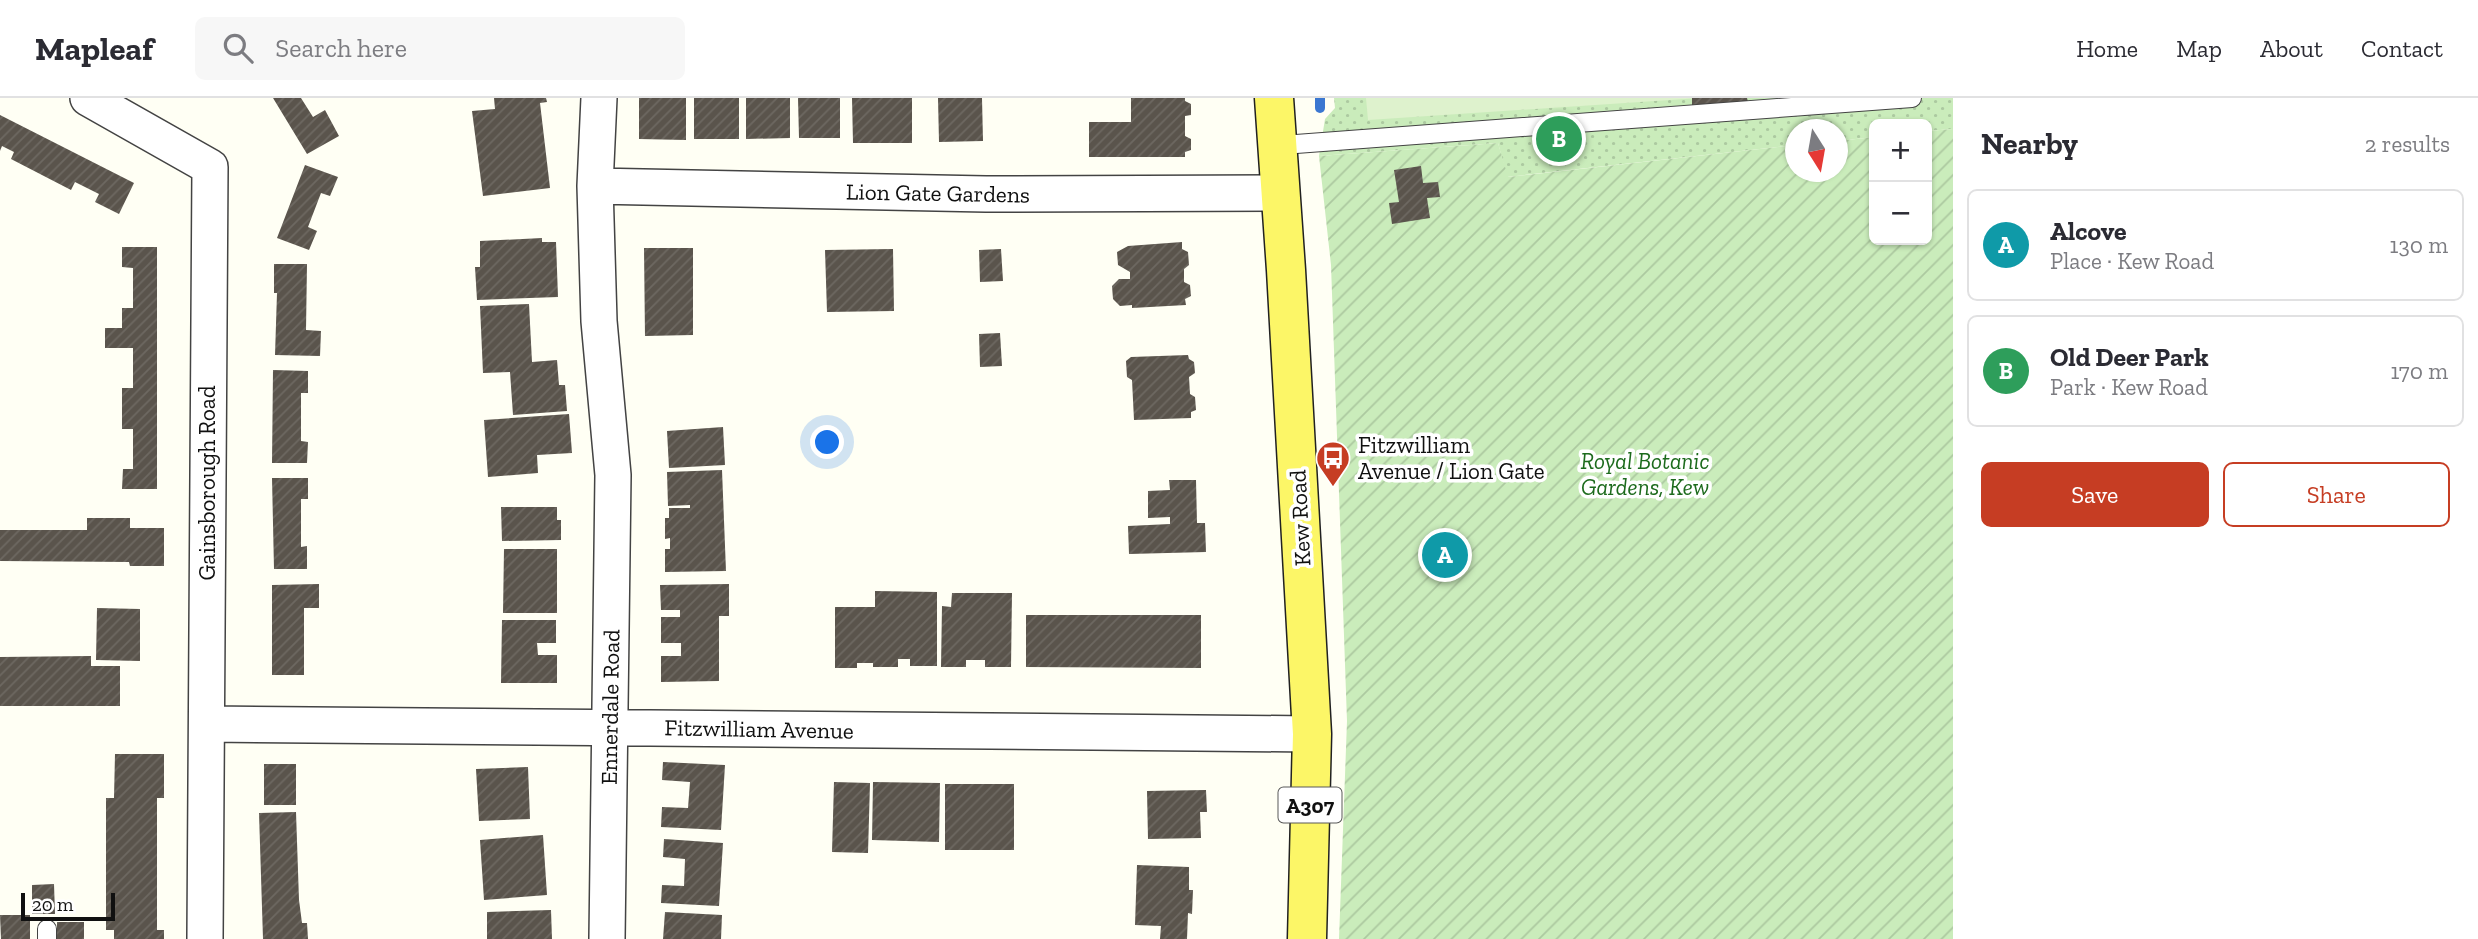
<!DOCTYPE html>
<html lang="en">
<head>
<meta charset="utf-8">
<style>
  body { margin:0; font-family:"Zilla Slab",serif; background:#f7f7f7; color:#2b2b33 }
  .controls { position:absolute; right:21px; top:21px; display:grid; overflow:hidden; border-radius:10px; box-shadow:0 2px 5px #0004 }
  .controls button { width:63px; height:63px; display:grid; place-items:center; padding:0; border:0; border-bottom:2px solid #e1e1e2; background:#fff; color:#2b2b33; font:35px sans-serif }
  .compass { position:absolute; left:1785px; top:21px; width:63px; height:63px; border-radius:50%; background:#fff; box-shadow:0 2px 5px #0004; rotate:169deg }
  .scale { position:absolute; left:21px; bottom:18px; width:94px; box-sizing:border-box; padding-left:7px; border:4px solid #101010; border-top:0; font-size:19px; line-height:24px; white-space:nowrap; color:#101010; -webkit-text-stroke:5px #fff; paint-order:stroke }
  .you { position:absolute; left:828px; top:345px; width:24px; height:24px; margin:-18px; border:5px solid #fff; border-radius:50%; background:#1a73e8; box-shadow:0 0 0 10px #1a73e833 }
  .badge { display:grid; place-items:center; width:46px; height:46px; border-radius:50%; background:#c63d23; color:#fff; font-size:23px; font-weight:700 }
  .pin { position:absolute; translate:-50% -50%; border:4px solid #fff; box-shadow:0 2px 7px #0006 }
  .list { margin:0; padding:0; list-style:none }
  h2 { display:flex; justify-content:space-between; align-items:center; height:91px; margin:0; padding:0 28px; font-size:30px }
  h2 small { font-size:23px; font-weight:400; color:#7c7c81 }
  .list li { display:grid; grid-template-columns:46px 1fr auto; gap:21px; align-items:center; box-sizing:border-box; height:112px; margin:0 14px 14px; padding:0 14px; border:2px solid #e1e1e2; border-radius:10px }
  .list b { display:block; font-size:26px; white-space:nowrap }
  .list p { margin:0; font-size:23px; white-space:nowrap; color:#7c7c81 }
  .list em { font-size:23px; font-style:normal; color:#7c7c81 }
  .actions { display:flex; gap:14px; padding:21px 28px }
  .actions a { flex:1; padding:16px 0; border:2px solid #c63d23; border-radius:10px; text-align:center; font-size:24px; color:#c63d23 }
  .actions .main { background:#c63d23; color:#fff }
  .icon { flex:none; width:38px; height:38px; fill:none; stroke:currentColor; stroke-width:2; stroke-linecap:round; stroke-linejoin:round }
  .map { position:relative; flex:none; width:1953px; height:841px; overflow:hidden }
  header { display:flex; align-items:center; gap:42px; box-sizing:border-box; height:98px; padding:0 35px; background:#fff; border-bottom:2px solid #e1e1e2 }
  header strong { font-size:33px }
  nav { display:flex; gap:38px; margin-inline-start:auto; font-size:24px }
  .search { width:490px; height:63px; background:#f7f7f7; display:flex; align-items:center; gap:18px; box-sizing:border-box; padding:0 24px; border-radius:10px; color:#7c7c81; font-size:26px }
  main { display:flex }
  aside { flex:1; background:#fff }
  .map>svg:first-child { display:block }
  .park { fill:url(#park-dots) }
  .garden { fill:url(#garden-furrows) }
  .pitch { fill:#def2cd }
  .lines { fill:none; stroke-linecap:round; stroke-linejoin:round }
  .stream { stroke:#3b77d1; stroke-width:10 }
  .building { fill:url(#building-hatch) }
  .service-casing { stroke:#434343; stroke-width:20 }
  .minor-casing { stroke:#434343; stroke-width:38 }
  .primary-casing { stroke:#212121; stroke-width:41 }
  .service { stroke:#fff; stroke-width:18 }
  .minor { stroke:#fff; stroke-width:35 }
  .primary { stroke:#fcf667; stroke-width:38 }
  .labels { text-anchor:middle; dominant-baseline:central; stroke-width:7; stroke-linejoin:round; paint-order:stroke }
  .shield { fill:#fff; stroke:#585858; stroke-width:2 }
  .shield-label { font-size:21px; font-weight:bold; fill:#101010 }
  .street-label { font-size:23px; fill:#101010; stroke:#fff }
  .poi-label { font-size:23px; fill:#101010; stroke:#fff; text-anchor:start }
  .park-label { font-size:23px; font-style:italic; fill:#1d6b1d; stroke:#fff }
</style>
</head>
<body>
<header>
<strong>Mapleaf</strong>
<div class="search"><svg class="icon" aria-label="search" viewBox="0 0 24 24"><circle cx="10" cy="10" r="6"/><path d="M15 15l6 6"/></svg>Search here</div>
<nav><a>Home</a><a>Map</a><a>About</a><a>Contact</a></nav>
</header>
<main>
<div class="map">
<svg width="1953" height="841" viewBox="0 0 1953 841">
  <defs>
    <pattern id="park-dots" width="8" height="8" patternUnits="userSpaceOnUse" patternTransform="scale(1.75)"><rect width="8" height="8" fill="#caecbb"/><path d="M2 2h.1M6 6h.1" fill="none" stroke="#acc9a0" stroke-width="1.8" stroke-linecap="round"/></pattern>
    <pattern id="garden-furrows" width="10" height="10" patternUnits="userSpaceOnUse" patternTransform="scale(1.75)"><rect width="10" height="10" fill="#caecbb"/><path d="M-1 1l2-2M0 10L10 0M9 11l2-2" fill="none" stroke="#acc9a0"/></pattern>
    <pattern id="building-hatch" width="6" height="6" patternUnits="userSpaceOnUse" patternTransform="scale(1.75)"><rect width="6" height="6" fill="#5a544c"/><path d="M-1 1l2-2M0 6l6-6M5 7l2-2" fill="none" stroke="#6d6861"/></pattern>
  </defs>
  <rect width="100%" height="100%" fill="#fffff4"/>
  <path class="park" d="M 1334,0 L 1953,0 L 1953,31 L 1927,33 L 1927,26 L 1874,26 L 1874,39 L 1838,43 L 1838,32 L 1796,32 L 1795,47 L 1507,79 L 1498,45 L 1319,58 L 1325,21 L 1335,10 Z"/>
  <path class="garden" d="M 1953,31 L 1953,841 L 1339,841 L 1347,623 L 1331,167 L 1319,58 L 1498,45 L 1508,79 L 1795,47 L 1796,74 L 1838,74 L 1838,43 L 1874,39 L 1874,142 L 1927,142 L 1927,33 Z"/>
  <path class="pitch" d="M 1366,0 L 1700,0 L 1368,22 Z"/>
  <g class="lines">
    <path class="stream" d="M 1320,0 L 1320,10"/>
  </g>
  <path class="building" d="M 273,0 L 301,0 L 313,19 L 325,12 L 339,38 L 307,56 Z
    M 494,0 L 546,0 L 547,4 L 540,5 L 550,90 L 483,98 L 472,13 L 495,11 Z
    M 639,0 L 686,0 L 686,42 L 639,41 Z
    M 694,0 L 739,0 L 739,41 L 694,41 Z
    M 746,0 L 790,0 L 790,40 L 746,41 Z
    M 798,0 L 840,0 L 840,40 L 799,40 Z
    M 852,0 L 912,0 L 912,45 L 853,45 Z
    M 938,0 L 982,0 L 983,43 L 939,44 Z
    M 1131,0 L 1185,0 L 1185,3 L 1191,6 L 1191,17 L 1185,18 L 1185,38 L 1191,41 L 1191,52 L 1185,54 L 1185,59 L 1089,59 L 1089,24 L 1131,24 Z
    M 1692,0 L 1747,0 L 1748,4 L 1692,7 Z
    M 0,17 L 134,85 L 119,116 L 95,104 L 99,96 L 75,84 L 71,92 L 11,61 L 14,54 L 2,48 L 0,53 Z
    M 305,67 L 338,79 L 330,98 L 321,95 L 308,129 L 317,133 L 309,152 L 277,140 Z
    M 1421,68 L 1423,85 L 1438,84 L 1440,99 L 1427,100 L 1430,120 L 1392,126 L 1389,105 L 1399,104 L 1394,72 Z
    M 542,140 L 542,144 L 556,144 L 558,199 L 477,202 L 475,169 L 480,169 L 480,143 Z
    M 1182,144 L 1182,151 L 1188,154 L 1189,167 L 1184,171 L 1184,184 L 1190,187 L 1191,198 L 1185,201 L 1186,207 L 1132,210 L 1132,207 L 1120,208 L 1113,201 L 1112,188 L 1119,181 L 1130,181 L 1130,174 L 1118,167 L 1117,154 L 1128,148 Z
    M 122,149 L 157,149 L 157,391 L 122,391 L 123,371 L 133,371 L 133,331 L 122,331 L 122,290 L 133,290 L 133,250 L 105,250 L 105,230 L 122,230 L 122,210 L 133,210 L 133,170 L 122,169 Z
    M 644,150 L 693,150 L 693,237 L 645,238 Z
    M 893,151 L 894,213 L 827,214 L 825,152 Z
    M 1001,151 L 1003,183 L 980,184 L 979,152 Z
    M 274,166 L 307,166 L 306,232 L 321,233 L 320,258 L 275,257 L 277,195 L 274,195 Z
    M 529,206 L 532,264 L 557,262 L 559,287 L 565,287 L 567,313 L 513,317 L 510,274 L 483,275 L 480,208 Z
    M 1000,235 L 1002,268 L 980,269 L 979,236 Z
    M 1188,257 L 1189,261 L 1194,264 L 1195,275 L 1189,279 L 1190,296 L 1195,299 L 1196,312 L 1191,314 L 1191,320 L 1134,322 L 1132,282 L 1127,279 L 1126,263 L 1131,259 Z
    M 273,272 L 308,273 L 308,295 L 301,295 L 301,343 L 308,344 L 307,365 L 272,365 Z
    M 569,316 L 572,355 L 537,357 L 538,375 L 488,379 L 484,322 Z
    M 723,329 L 725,367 L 669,370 L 667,333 Z
    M 722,372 L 726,473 L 665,474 L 665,451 L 670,451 L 670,440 L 665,441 L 665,420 L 669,420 L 669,410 L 690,410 L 690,407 L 668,408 L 667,374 Z
    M 272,380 L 308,380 L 308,401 L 301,401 L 301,449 L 307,448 L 307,471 L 274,471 Z
    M 1169,382 L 1196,382 L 1197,425 L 1205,425 L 1206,454 L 1129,456 L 1128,428 L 1170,426 L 1170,419 L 1148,420 L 1148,393 L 1170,392 Z
    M 501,409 L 557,409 L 557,422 L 561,422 L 561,442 L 502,443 Z
    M 87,420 L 130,420 L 130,430 L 164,430 L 164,468 L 130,468 L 129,464 L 0,463 L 0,432 L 87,432 Z
    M 1448,448 L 1451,465 L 1442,466 L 1439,449 Z
    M 504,451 L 557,451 L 557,515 L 503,515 Z
    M 319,486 L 319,510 L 304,510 L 304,577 L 272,577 L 272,487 Z
    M 729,486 L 729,518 L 719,518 L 719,583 L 661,584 L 661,558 L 681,558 L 681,545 L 661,545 L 661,519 L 680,519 L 680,512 L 661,512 L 660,487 Z
    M 875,493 L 937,494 L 937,568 L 910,568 L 910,561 L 898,561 L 898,569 L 873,569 L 873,565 L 857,565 L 857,570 L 835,570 L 835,509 L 875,509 Z
    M 952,495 L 1012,495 L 1011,569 L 985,569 L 985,562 L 966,562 L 966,569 L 941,569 L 942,508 L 951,509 Z
    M 97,510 L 140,511 L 140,563 L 96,562 Z
    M 1026,517 L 1201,517 L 1201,570 L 1026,569 Z
    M 502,522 L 556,522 L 556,545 L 537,545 L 538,557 L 557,557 L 557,585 L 501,585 Z
    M 91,558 L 91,568 L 120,568 L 120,608 L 0,608 L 0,559 Z
    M 115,656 L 164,656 L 164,700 L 157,700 L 157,832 L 164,832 L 164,841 L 114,841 L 114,832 L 106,832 L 106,700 L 114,700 Z
    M 663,664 L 725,667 L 721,732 L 661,729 L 662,709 L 688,710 L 690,684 L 662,682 Z
    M 264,666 L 296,666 L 296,707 L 264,707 Z
    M 528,669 L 530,721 L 479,723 L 476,671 Z
    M 834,684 L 870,685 L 868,755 L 832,754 Z
    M 873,684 L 940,685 L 939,744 L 872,742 Z
    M 945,686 L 1014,686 L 1014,752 L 945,752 Z
    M 1206,692 L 1207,714 L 1200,714 L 1201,740 L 1148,741 L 1147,693 Z
    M 296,714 L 299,802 L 302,825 L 307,825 L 308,841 L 263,841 L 259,715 Z
    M 543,737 L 547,797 L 484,802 L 480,742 Z
    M 664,741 L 723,745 L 719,808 L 661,805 L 662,787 L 684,788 L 685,761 L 663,759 Z
    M 1137,767 L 1189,769 L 1189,792 L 1193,792 L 1192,816 L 1188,815 L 1187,841 L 1160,841 L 1161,828 L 1135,827 Z
    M 54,786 L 55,816 L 32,816 L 32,787 Z
    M 551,812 L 552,841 L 487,841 L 487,814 Z
    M 665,814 L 722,817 L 721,841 L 663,841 Z
    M 0,817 L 30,817 L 30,841 L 1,841 Z
    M 57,824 L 84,824 L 84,841 L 57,841 Z"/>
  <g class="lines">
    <g class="service-casing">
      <path id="service" d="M 1276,45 L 1296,46 L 1912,0
        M 47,841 L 47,831"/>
    </g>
    <g class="minor-casing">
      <path id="minor" d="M 88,0 L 210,69 L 205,841
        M 599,0 L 595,88 L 599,223 L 613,377 L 607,841
        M 595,88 L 986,96 L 1280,95
        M 207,626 L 1312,636"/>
    </g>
    <g class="primary-casing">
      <path id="primary" d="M 1274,0 L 1286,172 L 1312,636 L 1307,841"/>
    </g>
    <use href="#service" class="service"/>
    <use href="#minor" class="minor"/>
    <use href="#primary" class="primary"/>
  </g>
  <defs>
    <g id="bus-pin" transform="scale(1.75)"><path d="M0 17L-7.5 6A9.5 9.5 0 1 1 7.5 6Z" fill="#c63d23" stroke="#fff"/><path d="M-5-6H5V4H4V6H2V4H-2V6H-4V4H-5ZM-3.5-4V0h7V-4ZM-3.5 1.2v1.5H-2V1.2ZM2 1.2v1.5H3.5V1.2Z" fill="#fff"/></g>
  </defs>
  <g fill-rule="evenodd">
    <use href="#bus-pin" x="1333" y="360"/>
  </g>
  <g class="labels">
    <rect class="shield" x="1278.5" y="689.5" width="63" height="35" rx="5"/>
    <g class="shield-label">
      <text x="1310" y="707">A307</text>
    </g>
    <g class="street-label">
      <text transform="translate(938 95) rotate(1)">Lion Gate Gardens</text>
      <text transform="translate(207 385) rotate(-90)">Gainsborough Road</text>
      <text transform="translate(1300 420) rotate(-93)">Kew Road</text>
      <text transform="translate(610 609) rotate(-89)">Ennerdale Road</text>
      <text transform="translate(759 631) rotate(1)">Fitzwilliam Avenue</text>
    </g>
    <g class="poi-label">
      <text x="1358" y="347">Fitzwilliam<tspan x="1358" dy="26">Avenue / Lion Gate</tspan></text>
    </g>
    <g class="park-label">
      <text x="1645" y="363">Royal Botanic<tspan x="1645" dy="26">Gardens, Kew</tspan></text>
    </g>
  </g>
</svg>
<div class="controls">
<button>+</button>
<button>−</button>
</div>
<svg class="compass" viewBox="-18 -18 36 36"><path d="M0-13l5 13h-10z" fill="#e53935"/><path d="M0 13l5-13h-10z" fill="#7c7c81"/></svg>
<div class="scale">20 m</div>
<div class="you"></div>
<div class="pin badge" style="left:1445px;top:457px;background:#0f9aa8">A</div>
<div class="pin badge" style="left:1559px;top:41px;background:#2e9e5b">B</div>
</div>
<aside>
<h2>Nearby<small>2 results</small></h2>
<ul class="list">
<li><span class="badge" style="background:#0f9aa8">A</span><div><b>Alcove</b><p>Place · Kew Road</p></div><em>130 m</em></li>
<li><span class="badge" style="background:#2e9e5b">B</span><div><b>Old Deer Park</b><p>Park · Kew Road</p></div><em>170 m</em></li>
</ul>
<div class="actions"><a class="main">Save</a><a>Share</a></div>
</aside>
</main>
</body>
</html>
